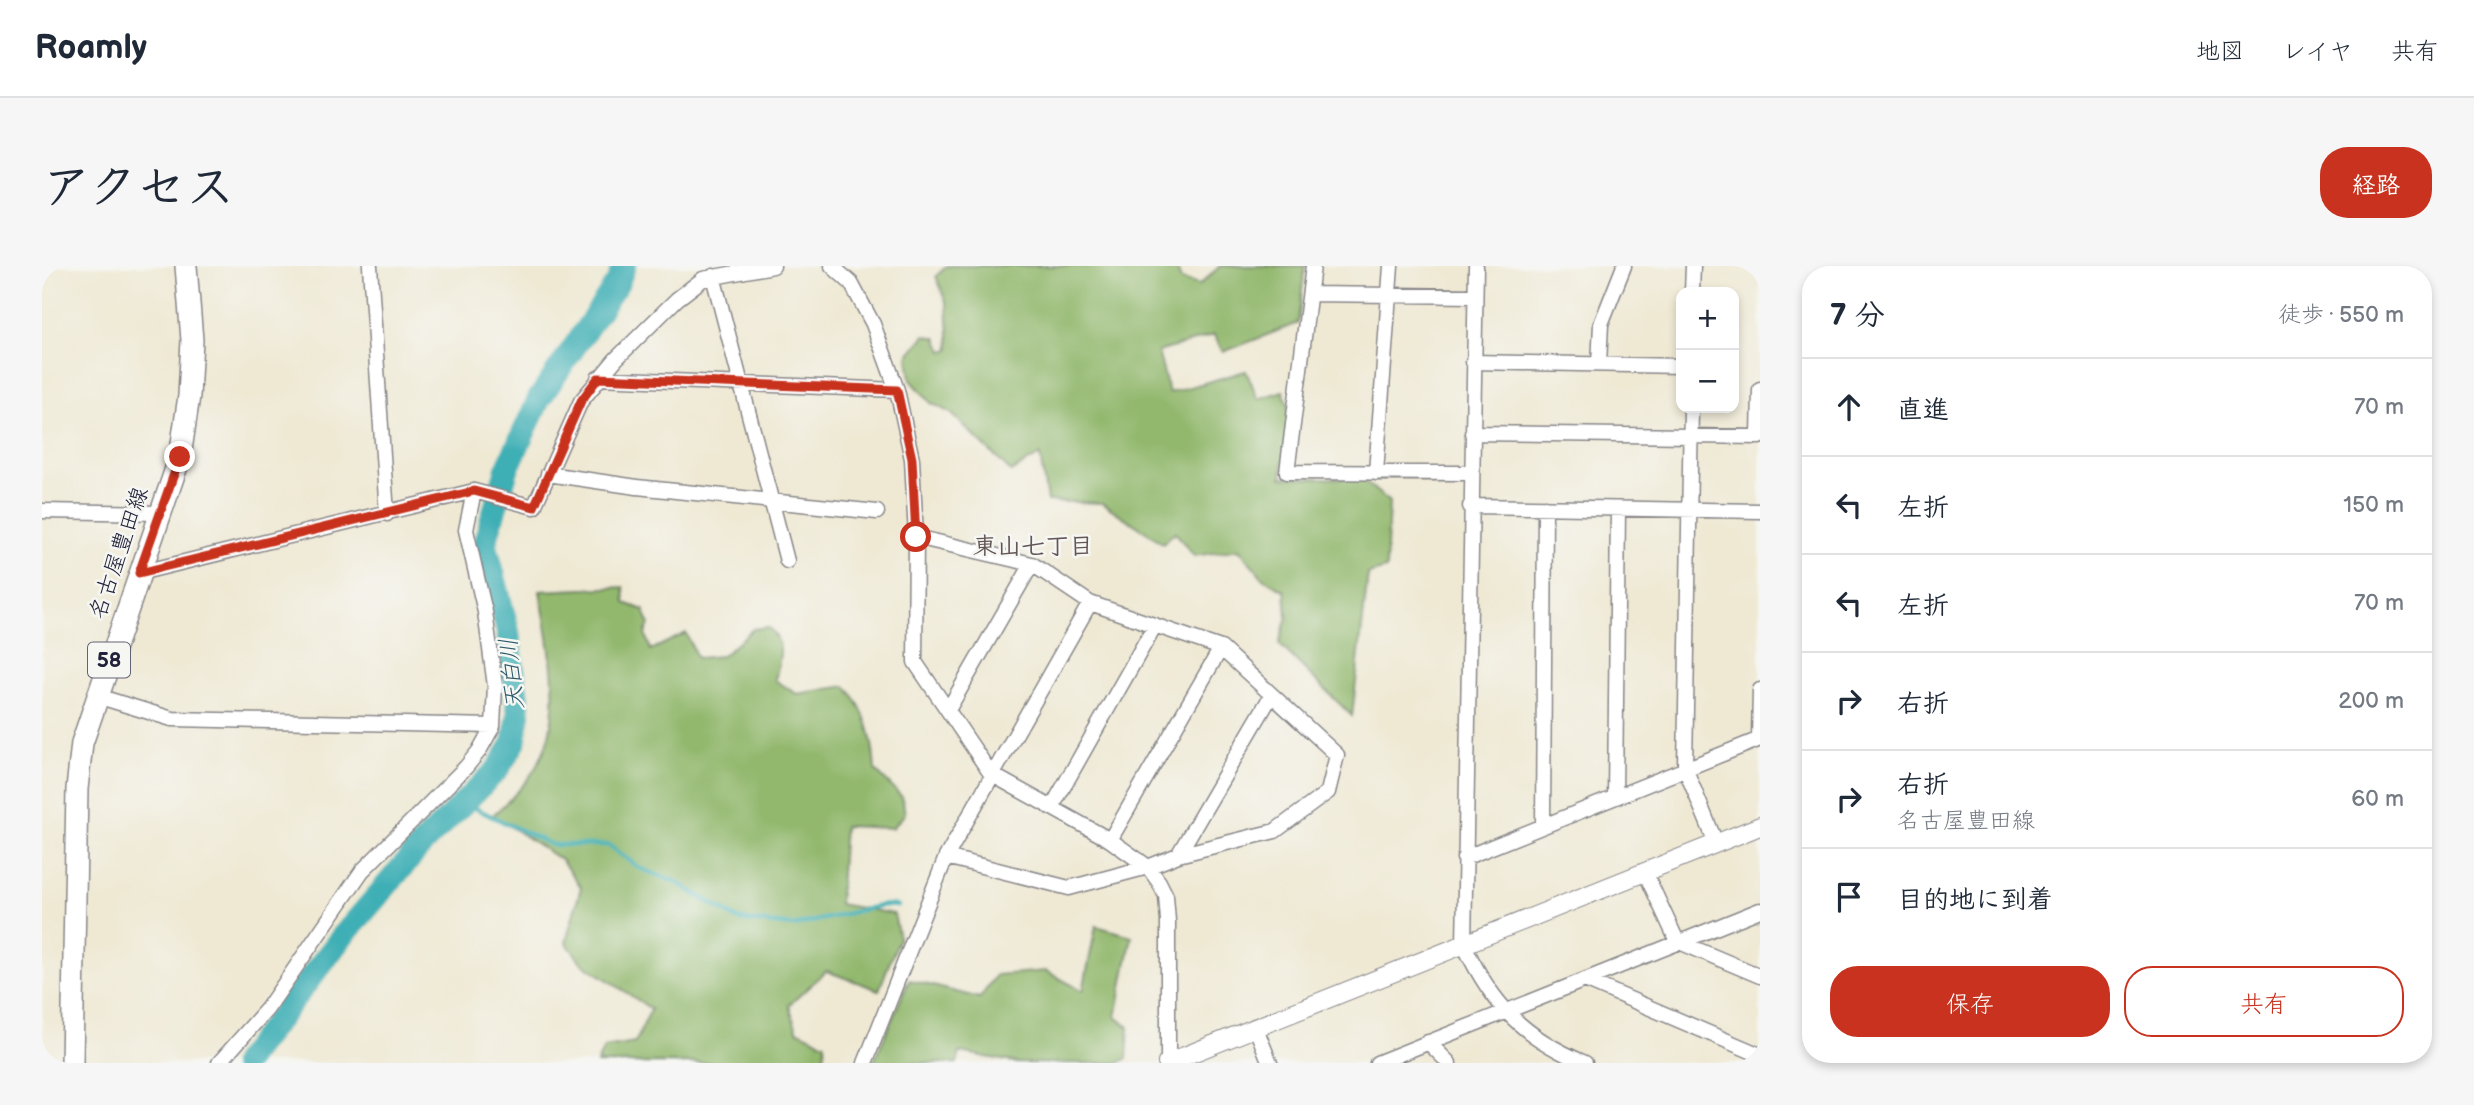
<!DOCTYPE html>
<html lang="ja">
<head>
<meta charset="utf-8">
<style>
  body { margin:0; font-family:"Balsamiq Sans","Klee One",sans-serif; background:#f6f6f7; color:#1f2937 }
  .controls { position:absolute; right:21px; top:21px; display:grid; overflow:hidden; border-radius:14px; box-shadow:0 4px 10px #0003 }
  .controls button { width:63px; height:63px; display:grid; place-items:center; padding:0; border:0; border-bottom:2px solid #e0e1e3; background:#fff; color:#1f2937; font:35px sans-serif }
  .stop { position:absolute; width:21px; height:21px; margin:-16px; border:5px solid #c8321e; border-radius:50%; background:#fff }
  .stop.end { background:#c8321e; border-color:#fff; box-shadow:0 2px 7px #0008 }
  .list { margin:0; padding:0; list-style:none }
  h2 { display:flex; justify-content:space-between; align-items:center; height:91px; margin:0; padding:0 28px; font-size:30px }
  h2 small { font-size:23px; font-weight:400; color:#747a83 }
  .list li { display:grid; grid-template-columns:46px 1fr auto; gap:21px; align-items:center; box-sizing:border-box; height:98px; padding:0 28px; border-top:2px solid #e0e1e3 }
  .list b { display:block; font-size:26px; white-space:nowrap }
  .list p { margin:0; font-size:23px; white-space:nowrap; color:#747a83 }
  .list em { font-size:23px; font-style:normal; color:#747a83 }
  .actions { display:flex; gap:14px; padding:21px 28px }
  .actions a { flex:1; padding:16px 0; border:2px solid #c8321e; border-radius:28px; text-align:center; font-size:24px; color:#c8321e }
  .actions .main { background:#c8321e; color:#fff }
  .icon { flex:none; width:38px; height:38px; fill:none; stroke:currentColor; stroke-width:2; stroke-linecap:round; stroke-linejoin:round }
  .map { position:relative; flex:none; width:1718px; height:797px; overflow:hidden; border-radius:28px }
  header { display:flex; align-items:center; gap:42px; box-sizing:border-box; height:98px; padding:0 35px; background:#fff; border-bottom:2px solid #e0e1e3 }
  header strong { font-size:33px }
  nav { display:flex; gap:38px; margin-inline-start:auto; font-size:24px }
  .intro { display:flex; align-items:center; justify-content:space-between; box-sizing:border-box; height:168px; padding:0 42px }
  h1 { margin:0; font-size:49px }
  .button { padding:18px 32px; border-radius:28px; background:#c8321e; color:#fff; font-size:24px; font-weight:700 }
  main { display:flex; gap:42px; padding:0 42px }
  aside { flex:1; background:#fff; border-radius:28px; box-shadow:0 4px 10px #0003 }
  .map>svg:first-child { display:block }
  .forest { fill:#92b86d; stroke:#5a6d54; stroke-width:2 }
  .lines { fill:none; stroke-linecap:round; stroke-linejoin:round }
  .stream { stroke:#3dafb5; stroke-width:4.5 }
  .river { stroke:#3dafb5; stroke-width:24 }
  .minor-casing { stroke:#888688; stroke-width:17 }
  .tertiary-casing { stroke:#888688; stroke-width:20 }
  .primary-casing { stroke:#888688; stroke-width:24 }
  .minor { stroke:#fff; stroke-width:14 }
  .tertiary { stroke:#fff; stroke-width:18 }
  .primary { stroke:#fff; stroke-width:21 }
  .route { stroke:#c8321e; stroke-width:9 }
  .labels { text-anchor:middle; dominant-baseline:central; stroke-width:5; stroke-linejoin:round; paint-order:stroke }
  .shield { fill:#f6f6f2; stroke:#626272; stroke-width:2 }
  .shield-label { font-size:21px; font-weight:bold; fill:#22223b }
  .street-label { font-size:23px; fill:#22223b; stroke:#f6f6f2 }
  .neighbourhood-label { font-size:24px; font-weight:bold; fill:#635558; stroke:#f6f6f2 }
  .water-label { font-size:24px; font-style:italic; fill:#2d5a6c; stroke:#f6f6f2 }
</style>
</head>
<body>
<header>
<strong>Roamly</strong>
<nav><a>地図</a><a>レイヤ</a><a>共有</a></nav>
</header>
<div class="intro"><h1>アクセス</h1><a class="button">経路</a></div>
<main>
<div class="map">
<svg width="1718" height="797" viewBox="0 0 1718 797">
  <rect width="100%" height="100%" fill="#f6f6f2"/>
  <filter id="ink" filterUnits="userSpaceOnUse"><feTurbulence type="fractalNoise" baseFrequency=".0143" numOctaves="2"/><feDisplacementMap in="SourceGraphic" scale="14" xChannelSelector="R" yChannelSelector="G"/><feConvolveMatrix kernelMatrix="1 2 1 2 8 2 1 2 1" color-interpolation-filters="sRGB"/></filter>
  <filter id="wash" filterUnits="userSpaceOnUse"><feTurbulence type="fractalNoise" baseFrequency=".00686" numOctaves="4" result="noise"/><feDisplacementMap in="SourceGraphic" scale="28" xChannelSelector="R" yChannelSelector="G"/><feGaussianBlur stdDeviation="1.57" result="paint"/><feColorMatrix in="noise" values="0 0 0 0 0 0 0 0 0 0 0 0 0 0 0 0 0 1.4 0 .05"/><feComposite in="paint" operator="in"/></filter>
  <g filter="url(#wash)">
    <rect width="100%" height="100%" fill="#efe9d4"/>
    <path class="forest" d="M 905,0 L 1134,0 L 1139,14 L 1158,19 L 1178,0 L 1263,0 L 1256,57 L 1181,86 L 1172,69 L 1116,86 L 1127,127 L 1204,105 L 1216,133 L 1241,125 L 1247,141 L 1240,211 L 1320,213 L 1347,236 L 1344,303 L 1326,308 L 1310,450 L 1237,378 L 1245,351 L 1243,325 L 1221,312 L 1197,283 L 1152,290 L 1133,266 L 1121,277 L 1060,237 L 1005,235 L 998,189 L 969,206 L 909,147 L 889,137 L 869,114 L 866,90 L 883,69 L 895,72 L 901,85 L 908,83 L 905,38 L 894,10 Z
      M 582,321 L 583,337 L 602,344 L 607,358 L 603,368 L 609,384 L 644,367 L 655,392 L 680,390 L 711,363 L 726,361 C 744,378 738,392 733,414 L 755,428 L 804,420 C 825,445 831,472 833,504 L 860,531 L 863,548 L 850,562 L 802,560 L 797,638 L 852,648 L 857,672 L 837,724 L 784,705 L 747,739 L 755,764 L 783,777 L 782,797 L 555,797 L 562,782 L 593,777 L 609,743 L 539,696 L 524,676 L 539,621 L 519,594 L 451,549 C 467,534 483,520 494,501 C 525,451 507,378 498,325 Z
      M 1054,660 L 1090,670 L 1074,751 L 1087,761 L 1085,792 L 1077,797 L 976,797 L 918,786 L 915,797 L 831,797 L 867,714 L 938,732 L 954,709 L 1004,705 L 1041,725 Z"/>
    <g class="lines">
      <path class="stream" d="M 422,537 L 510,579 L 566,579 L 597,602 L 634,616 L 697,654 L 752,660 L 841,639 L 856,640"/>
      <path class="river" d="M 202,797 L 300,671 L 381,577 L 455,504 L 472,477 L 477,448 L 466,366 L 443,276 L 465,203 L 497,133 L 576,16 L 582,0"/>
    </g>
  </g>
  <g filter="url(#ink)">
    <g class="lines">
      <g class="minor-casing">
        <path id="minor" d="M 328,0 L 345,248
          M 790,0 L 809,17 L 831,58 L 855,124 L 870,193 L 874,271 L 873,396 L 949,508 L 1068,574 L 1106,601 L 1117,616 L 1124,630 L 1126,655 L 1126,797
          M 1271,0 L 1245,206 L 1429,207
          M 1434,0 L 1422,679 C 1451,740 1481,771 1543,797
          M 671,10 L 745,295
          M 1650,26 L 1651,0
          M 1268,28 L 1433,30
          M 1431,96 L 1639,100
          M 1557,98 L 1559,58 L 1582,0
          M 556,112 L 855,124
          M 1649,142 L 1643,502 L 1674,577
          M 1430,167 L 1718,171
          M 1717,171 L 1718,123
          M 1334,207 L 1349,0
          M 506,208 L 595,221 L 835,246
          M 1428,240 L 1718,245
          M 0,245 L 118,247
          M 874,271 L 990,298 L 1048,337 L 1179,382 L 1295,489 L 1286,526 L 1233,565 L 1136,589 L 1106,601 L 1027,622 L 904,591
          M 97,307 L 432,225 L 492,241 L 539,135 L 574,93 L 635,33 L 661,13 L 731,0
          M 55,430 L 130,453 L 451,460
          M 906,444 L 990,298
          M 1717,473 L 1718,424
          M 1573,531 L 1576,243
          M 1010,541 L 1113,359
          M 1501,560 L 1503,241
          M 1068,574 L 1179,382
          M 1136,589 L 1229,430
          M 1422,592 L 1718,473
          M 1603,606 L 1635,675 L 1718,710
          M 1543,714 L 1718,789
          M 1213,760 L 1228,797
          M 1386,776 L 1407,797
          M 177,797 L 225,743 L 320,605 L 424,501 L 437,485 L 451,460 L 453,420 L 443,346 L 424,264 L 432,225
          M 823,797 L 904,591 L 1048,337
          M 1335,797 L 1718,644"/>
      </g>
      <g class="tertiary-casing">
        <path id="tertiary" d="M 1125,797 L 1718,560"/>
      </g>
      <g class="primary-casing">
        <path id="primary" d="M 30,797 L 35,523 L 40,477 L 138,191 L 147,130 L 150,74 L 144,0"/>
      </g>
      <use href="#minor" class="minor"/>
      <use href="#tertiary" class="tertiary"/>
      <use href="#primary" class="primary"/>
    </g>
  </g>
  <g class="lines" filter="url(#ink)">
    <path class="route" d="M 138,191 L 97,307 L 432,225 L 492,241 L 539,135 L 556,112 L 855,124 L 870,193 L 874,271"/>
  </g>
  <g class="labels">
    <rect class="shield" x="46" y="376.5" width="42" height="35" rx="5"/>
    <g class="shield-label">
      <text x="67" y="394">58</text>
    </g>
    <g class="street-label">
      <text transform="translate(77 287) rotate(-71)">名古屋豊田線</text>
    </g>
    <g class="neighbourhood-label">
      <text x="991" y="280">東山七丁目</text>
    </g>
    <g class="water-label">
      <text transform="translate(470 408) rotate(-96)">天白川</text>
    </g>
  </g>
</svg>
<div class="controls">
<button>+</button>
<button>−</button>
</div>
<div class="stop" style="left:874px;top:271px"></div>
<div class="stop end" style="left:138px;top:191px"></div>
</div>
<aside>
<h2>7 分<small>徒歩 · 550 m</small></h2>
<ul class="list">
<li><svg class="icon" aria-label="ahead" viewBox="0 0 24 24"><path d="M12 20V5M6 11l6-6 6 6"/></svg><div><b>直進</b></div><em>70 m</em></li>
<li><svg class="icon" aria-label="left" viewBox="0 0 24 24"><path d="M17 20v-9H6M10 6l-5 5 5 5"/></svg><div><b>左折</b></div><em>150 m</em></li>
<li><svg class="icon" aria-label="left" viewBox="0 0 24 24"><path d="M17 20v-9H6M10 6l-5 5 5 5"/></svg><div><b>左折</b></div><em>70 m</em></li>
<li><svg class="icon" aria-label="right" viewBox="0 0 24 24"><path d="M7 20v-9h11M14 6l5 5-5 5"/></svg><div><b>右折</b></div><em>200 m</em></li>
<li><svg class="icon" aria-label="right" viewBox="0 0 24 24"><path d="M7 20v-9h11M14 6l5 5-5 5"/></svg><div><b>右折</b><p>名古屋豊田線</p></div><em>60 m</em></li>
<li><svg class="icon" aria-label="arrive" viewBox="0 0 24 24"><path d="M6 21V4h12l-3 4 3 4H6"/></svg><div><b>目的地に到着</b></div></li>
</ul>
<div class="actions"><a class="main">保存</a><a>共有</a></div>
</aside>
</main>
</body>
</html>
